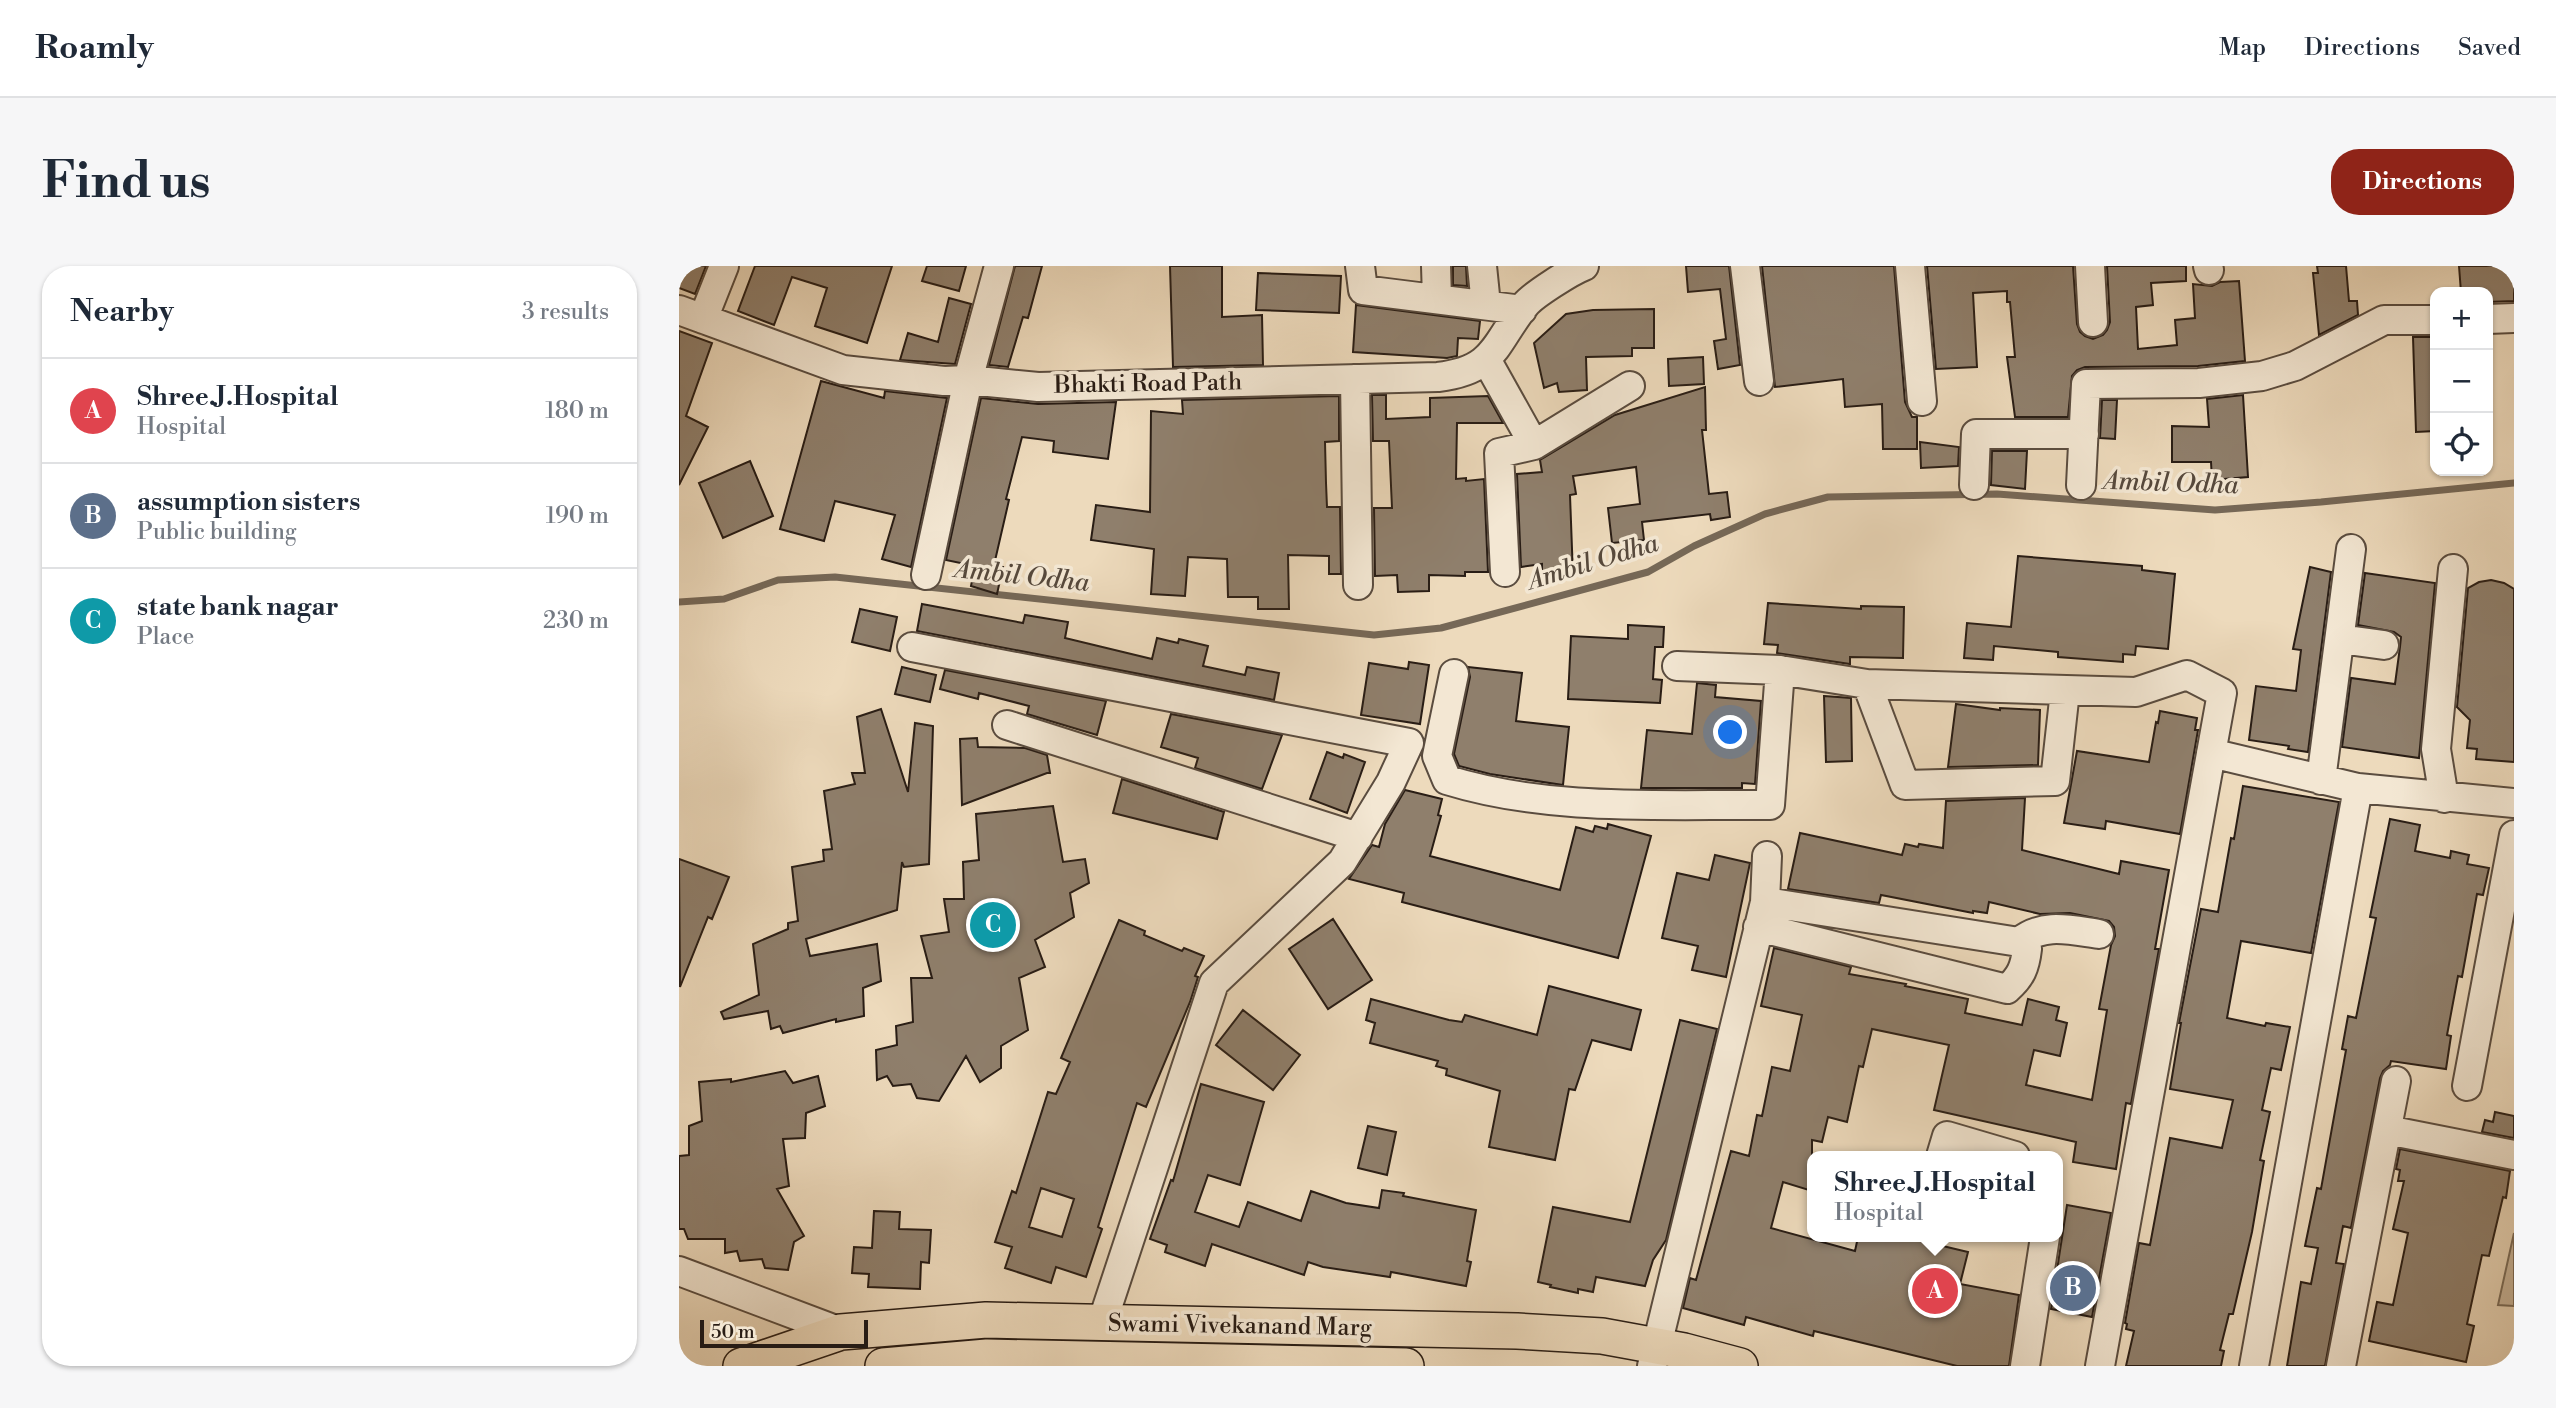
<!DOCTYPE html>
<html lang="en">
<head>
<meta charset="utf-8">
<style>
  body { margin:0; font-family:"Libre Bodoni",serif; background:#f6f6f7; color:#1f2937 }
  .controls { position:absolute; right:21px; top:21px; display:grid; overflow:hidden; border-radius:14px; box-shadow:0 2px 5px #0004 }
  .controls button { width:63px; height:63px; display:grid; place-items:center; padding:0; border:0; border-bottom:2px solid #e0e1e3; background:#fff; color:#1f2937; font:35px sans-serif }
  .scale { position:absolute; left:21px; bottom:18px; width:168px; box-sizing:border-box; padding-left:7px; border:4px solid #291d15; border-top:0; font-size:19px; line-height:24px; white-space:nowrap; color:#291d15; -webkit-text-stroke:5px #f3e7d3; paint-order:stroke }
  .you { position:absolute; left:1052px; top:467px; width:24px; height:24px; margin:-18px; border:5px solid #fff; border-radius:50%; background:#1a73e8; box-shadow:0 0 0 10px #1a73e833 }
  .badge { display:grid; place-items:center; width:46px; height:46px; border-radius:50%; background:#8f2418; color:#fff; font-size:23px; font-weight:700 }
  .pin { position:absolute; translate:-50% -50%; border:4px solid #fff; box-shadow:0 2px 7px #0006 }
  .popup { position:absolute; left:1128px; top:885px; width:256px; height:91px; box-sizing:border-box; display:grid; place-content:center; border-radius:14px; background:#fff; filter:drop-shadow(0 2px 5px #0005); font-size:23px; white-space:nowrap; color:#747a83 }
  .popup b { font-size:26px; color:#1f2937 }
  .popup::after { content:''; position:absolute; left:50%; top:100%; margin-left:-14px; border:14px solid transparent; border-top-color:#fff }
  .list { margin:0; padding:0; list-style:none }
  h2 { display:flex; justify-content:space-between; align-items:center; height:91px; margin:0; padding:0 28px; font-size:30px }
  h2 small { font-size:23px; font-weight:400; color:#747a83 }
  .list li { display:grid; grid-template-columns:46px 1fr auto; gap:21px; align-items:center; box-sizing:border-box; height:105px; padding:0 28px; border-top:2px solid #e0e1e3 }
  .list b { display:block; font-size:26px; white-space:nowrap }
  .list p { margin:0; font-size:23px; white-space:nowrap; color:#747a83 }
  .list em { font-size:23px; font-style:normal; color:#747a83 }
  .icon { flex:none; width:38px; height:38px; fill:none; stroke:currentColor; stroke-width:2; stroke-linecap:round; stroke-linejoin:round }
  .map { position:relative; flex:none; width:1835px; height:1100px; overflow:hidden; border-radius:28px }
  header { display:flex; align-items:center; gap:42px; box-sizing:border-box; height:98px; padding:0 35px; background:#fff; border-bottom:2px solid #e0e1e3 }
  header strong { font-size:33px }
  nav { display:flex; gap:38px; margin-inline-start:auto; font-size:24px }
  .intro { display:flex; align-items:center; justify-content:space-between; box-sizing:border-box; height:168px; padding:0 42px }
  h1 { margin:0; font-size:49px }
  .button { padding:18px 32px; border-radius:28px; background:#8f2418; color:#fff; font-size:24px; font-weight:700 }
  main { display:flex; gap:42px; padding:0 42px }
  aside { flex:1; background:#fff; border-radius:28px; box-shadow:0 2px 5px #0004 }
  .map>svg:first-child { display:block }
  .green { fill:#ccbaa0; stroke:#7a6c5a; stroke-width:2 }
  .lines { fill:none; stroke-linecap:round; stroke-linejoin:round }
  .stream { stroke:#766857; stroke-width:7 }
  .building { fill:#8f7f6c; stroke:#291d15; stroke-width:2; fill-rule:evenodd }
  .minor-casing { stroke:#5a4c3f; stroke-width:32 }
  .major-casing { stroke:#291d15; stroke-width:38 }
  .minor { stroke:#f3e7d3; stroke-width:28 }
  .major { stroke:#eddabc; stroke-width:35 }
  .labels { text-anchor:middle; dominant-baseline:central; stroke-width:7; stroke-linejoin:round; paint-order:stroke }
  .street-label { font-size:24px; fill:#291d15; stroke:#f3e7d3 }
  .water-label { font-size:26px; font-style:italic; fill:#56493c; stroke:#f3e7d3 }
</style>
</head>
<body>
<header>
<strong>Roamly</strong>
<nav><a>Map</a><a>Directions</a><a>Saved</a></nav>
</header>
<div class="intro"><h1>Find us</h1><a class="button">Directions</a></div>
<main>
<aside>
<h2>Nearby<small>3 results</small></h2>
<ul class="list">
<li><span class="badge" style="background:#e0444e">A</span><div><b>Shree.J.Hospital</b><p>Hospital</p></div><em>180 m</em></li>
<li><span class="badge" style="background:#5c6f8a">B</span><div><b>assumption sisters</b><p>Public building</p></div><em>190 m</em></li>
<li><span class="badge" style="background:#0f9aa8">C</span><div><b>state bank nagar</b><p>Place</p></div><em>230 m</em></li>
</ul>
</aside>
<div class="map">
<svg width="1835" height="1100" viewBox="0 0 1835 1100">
  <rect width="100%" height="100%" fill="#eddabc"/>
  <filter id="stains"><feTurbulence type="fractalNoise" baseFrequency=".00286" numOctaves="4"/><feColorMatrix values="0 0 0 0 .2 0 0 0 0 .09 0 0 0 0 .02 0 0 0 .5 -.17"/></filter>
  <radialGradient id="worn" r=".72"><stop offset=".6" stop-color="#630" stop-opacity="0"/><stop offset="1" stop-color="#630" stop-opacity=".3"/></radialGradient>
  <path class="green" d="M 1835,967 L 1835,1040 L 1819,1039 Z"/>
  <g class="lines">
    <path class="stream" d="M 0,336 L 45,333 L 99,314 L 156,311 L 695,369 L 762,362 L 969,306 L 1015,280 L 1086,248 L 1149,231 L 1318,228 L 1536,244 L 1642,236 L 1835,217"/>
  </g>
  <path class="building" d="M 0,0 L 27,0 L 16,28 L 0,22 Z
    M 76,0 L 213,0 L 188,77 L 136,60 L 148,22 L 113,11 L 95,59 L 59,45 Z
    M 248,0 L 287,0 L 280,25 L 243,15 Z
    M 336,0 L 363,0 L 349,52 L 344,51 L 329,101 L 310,99 Z
    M 491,0 L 543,0 L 543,51 L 583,49 L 584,99 L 494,101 Z
    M 774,0 L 787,0 L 788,20 L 774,19 Z
    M 1007,0 L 1050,0 L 1061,99 L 1039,103 L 1035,75 L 1047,73 L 1041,23 L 1009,26 Z
    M 1083,0 L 1215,0 L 1226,136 L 1233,151 L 1238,151 L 1238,183 L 1204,183 L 1203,138 L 1166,141 L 1164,113 L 1096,121 Z
    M 1248,0 L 1394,0 L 1398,58 L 1401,66 L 1406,70 L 1414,73 L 1424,69 L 1428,64 L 1431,56 L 1428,0 L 1507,0 L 1507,15 L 1472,17 L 1474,39 L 1457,41 L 1459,83 L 1498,79 L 1496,54 L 1516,52 L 1514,18 L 1533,20 L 1541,16 L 1560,15 L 1566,95 L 1519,100 L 1406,101 L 1398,104 L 1393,110 L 1389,151 L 1336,151 L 1328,91 L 1336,91 L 1331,36 L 1328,36 L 1328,25 L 1294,27 L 1298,101 L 1257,103 Z
    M 1638,0 L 1667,0 L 1670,35 L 1678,35 L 1679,49 L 1640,69 L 1634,7 L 1639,7 Z
    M 1780,0 L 1835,0 L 1835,35 L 1809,36 L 1809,26 L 1782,26 Z
    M 579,7 L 662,10 L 660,47 L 577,44 Z
    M 270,32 L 292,38 L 276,98 L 221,94 L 229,67 L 259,76 Z
    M 677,39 L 801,55 L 799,73 L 779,72 L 778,90 L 768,92 L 674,86 Z
    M 975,43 L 975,82 L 953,82 L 953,90 L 907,91 L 908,124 L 880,126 L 878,117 L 865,122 L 855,77 L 887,48 L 914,44 Z
    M 0,65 L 33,77 L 7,150 L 29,161 L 0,219 Z
    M 1734,71 L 1756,71 L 1756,165 L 1737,166 Z
    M 1024,91 L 1025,118 L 990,120 L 989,93 Z
    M 142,115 L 205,132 L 206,125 L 268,132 L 232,301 L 203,293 L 216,249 L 156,235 L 145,275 L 101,263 Z
    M 1026,121 L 1027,164 L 1023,164 L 1030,228 L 1048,226 L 1051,251 L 1032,254 L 1031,248 L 963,256 L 965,274 L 933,277 L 929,242 L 961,238 L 957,201 L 894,210 L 897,228 L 891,229 L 894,310 L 863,311 L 863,298 L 842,301 L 838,208 L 863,206 L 861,194 L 936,149 Z
    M 693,129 L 707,129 L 707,153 L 751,151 L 751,132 L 809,130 L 824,157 L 778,157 L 777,213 L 787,212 L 787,215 L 805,213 L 809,306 L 786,306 L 786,310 L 750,309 L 750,325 L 719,326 L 718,309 L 696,310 L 695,242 L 713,242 L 710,175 L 694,175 Z
    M 1564,129 L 1569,211 L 1533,214 L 1532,196 L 1493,196 L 1493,160 L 1530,161 L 1528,133 Z
    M 660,130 L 660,175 L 646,176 L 647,217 L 648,241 L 661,241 L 662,308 L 650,308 L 650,290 L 609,289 L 610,343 L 579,343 L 579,331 L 549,331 L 548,293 L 509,291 L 506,330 L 472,328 L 475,283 L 412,274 L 417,239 L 471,246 L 472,145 L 504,148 L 503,134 Z
    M 302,132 L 359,138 L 437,136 L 429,193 L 374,186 L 375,175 L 343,171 L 327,233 L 330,234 L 315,299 L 324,301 L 318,328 L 292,320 L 296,300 L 267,294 Z
    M 1423,134 L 1438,134 L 1436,173 L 1421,172 Z
    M 1241,176 L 1280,181 L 1279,200 L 1242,202 Z
    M 1313,185 L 1348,185 L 1346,223 L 1312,219 Z
    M 71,195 L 94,250 L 44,272 L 20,217 Z
    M 1339,290 L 1463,300 L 1463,304 L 1496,308 L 1489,383 L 1457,380 L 1456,389 L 1444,388 L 1444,396 L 1379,391 L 1379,386 L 1315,380 L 1314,394 L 1285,392 L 1288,357 L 1332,361 Z
    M 1631,301 L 1652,306 L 1629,486 L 1609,483 L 1610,480 L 1570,474 L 1577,420 L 1617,425 L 1622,384 L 1614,383 Z
    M 1686,307 L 1756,317 L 1740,492 L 1663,481 L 1672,412 L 1716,418 L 1721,381 L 1722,371 L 1715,366 L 1679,359 Z
    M 1812,314 L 1825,317 L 1835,323 L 1835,496 L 1797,493 L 1798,483 L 1788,482 L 1791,454 L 1778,441 L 1789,322 L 1800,316 Z
    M 1089,337 L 1182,343 L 1182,340 L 1225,341 L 1224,392 L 1171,391 L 1171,398 L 1098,387 L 1099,379 L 1085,378 Z
    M 243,338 L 344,357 L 346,349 L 389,356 L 386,372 L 473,393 L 478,372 L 499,377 L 500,373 L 529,380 L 524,400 L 566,409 L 568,401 L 600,407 L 595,434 L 238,365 Z
    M 181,343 L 218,351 L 211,385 L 173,376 Z
    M 949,359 L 985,361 L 984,381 L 976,381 L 974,413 L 983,414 L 981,437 L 889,433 L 892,370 L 949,373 Z
    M 730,396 L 750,399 L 741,458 L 682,449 L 690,397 L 729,403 Z
    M 223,401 L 257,409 L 251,436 L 216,428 Z
    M 789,401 L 843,407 L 837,455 L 890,461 L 884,519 L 811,508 L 780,500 L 775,488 L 791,411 Z
    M 266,404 L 427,435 L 418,469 L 348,448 L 350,440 L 300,427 L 299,433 L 261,423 Z
    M 1018,417 L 1037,419 L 1036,431 L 1082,435 L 1076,518 L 1063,517 L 1063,522 L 962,522 L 968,464 L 1013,468 Z
    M 1145,430 L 1172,432 L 1173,495 L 1147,496 Z
    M 1277,438 L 1321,444 L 1321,442 L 1361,444 L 1359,499 L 1269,501 Z
    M 202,443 L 229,526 L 236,457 L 254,460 L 250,598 L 225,601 L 223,596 L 218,644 L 127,673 L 131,690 L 198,678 L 202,715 L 184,722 L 185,750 L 157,756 L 157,753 L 104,767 L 101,760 L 92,763 L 89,745 L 45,753 L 42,746 L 80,729 L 74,678 L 109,663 L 109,657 L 119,655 L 113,601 L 145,595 L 144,584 L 153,583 L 145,525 L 176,518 L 173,507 L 186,507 L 178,451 Z
    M 1481,445 L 1518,452 L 1516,464 L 1519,464 L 1501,568 L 1427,555 L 1426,563 L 1385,557 L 1398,485 L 1470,496 L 1477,456 L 1479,457 Z
    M 492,448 L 603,469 L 583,523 L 516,502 L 519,492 L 482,481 Z
    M 298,472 L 299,481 L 346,482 L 368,489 L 371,507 L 368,507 L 283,539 L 281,473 Z
    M 648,486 L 664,492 L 665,488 L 686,496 L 668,547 L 631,533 Z
    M 443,513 L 545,546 L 538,573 L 434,547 Z
    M 1564,520 L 1660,536 L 1632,687 L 1562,675 L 1548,752 L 1586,760 L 1587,757 L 1611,761 L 1602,804 L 1592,802 L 1583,844 L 1591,846 L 1581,894 L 1585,895 L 1573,966 L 1554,1048 L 1550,1048 L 1541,1084 L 1545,1085 L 1542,1100 L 1447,1100 L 1455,1065 L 1447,1063 L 1448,1058 L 1446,1057 L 1460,977 L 1471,979 L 1491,872 L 1543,882 L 1554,834 L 1491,823 L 1502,757 L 1500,757 L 1522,643 L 1539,646 L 1552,572 L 1555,573 Z
    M 726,524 L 763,533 L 759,549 L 762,550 L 751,590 L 881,624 L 897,561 L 914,566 L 916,560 L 928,563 L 929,558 L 972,570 L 939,692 L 723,636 L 725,627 L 670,613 L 693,579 L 700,581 L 706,558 Z
    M 1346,532 L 1343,584 L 1440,608 L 1442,595 L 1490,604 L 1476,683 L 1480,683 L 1452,838 L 1447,837 L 1437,903 L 1394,896 L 1397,876 L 1255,844 L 1270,779 L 1193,763 L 1184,801 L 1180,800 L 1168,856 L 1149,851 L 1143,876 L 1133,874 L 1133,925 L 1104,916 L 1092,962 L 1176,985 L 1179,971 L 1226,971 L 1289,986 L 1281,1018 L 1340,1029 L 1330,1100 L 1278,1100 L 1135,1065 L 1134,1070 L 1067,1051 L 1065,1059 L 1004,1042 L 1011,1012 L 1017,1014 L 1052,885 L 1070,890 L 1078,849 L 1083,850 L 1093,801 L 1111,805 L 1123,749 L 1082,740 L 1095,682 L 1172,701 L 1170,708 L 1227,718 L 1226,720 L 1289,733 L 1286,747 L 1343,759 L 1349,733 L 1380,741 L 1377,754 L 1388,757 L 1381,790 L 1355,784 L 1347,819 L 1413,834 L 1428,744 L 1420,743 L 1432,679 L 1436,670 L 1435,661 L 1430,655 L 1391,647 L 1361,648 L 1310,636 L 1308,647 L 1294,645 L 1294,647 L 1202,629 L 1200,637 L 1109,623 L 1121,567 L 1223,589 L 1226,578 L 1239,581 L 1240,578 L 1264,582 L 1267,535 Z
    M 374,540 L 384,596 L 406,593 L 410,617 L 391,627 L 395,651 L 356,674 L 366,701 L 340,712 L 349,764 L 322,780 L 322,802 L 301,816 L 287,790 L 260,835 L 238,832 L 232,818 L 214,820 L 208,810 L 198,814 L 197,784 L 218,779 L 217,760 L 234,756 L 232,712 L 253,712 L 242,670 L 270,666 L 265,633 L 285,633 L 284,596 L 300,594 L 297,548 Z
    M 1711,553 L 1741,559 L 1736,585 L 1771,592 L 1772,585 L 1790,589 L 1788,598 L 1810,602 L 1804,629 L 1798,628 L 1783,711 L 1779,710 L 1768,769 L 1772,770 L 1767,803 L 1712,795 L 1711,799 L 1704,805 L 1701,812 L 1672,962 L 1664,960 L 1657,997 L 1665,998 L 1646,1100 L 1608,1100 L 1622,1016 L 1632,1018 L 1639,982 L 1626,980 L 1638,922 L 1642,923 L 1667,784 L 1663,783 L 1669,750 L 1677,752 L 1697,652 L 1691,651 Z
    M 1036,589 L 1071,597 L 1047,711 L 1013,704 L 1019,680 L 983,672 L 998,607 L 1030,614 Z
    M 0,593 L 50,611 L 33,653 L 29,651 L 1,721 Z
    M 654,653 L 693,714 L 649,743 L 610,683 Z
    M 440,654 L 466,665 L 465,669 L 503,685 L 505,682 L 525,690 L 516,710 L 519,711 L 511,736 L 467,841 L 458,837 L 419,961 L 423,963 L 407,1011 L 377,1001 L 372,1017 L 326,1002 L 333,981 L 316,976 L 333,925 L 337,927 L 369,826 L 377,828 L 391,796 L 382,792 ZM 362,922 L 395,933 L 383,971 L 350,961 Z
    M 870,720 L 962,744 L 952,784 L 913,774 L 896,824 L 890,823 L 876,894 L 810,881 L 821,825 L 767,809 L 768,803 L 757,800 L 759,795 L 691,777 L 696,757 L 687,754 L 692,733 L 770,754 L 783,756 L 786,749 L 858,769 Z
    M 564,744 L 621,789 L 594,824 L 537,779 Z
    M 1001,754 L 1038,763 L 987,974 L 974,994 L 966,1020 L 917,1011 L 914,1026 L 899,1023 L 899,1027 L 871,1021 L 872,1019 L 859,1016 L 874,941 L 951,956 Z
    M 106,805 L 114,817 L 139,810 L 146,840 L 127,847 L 126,872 L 104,873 L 110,920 L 98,923 L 125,970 L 115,976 L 109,1004 L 86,1002 L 83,993 L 61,995 L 58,985 L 46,987 L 46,973 L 9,973 L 5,963 L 0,963 L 0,890 L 10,889 L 10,860 L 23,855 L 20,816 L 52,813 L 52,816 Z
    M 522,818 L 585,836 L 561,919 L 529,909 L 516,946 L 560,961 L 569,936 L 622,955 L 632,925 L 667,937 L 700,942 L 703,924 L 725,927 L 724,930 L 797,944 L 788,995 L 792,996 L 787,1020 L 712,1006 L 711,1011 L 644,1001 L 629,996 L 625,1009 L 533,978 L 526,1000 L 486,986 L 488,979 L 471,973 L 492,914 L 494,915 Z
    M 1816,846 L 1835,850 L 1835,872 L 1803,866 L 1806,854 L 1814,856 Z
    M 689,860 L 717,866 L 708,909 L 679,902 Z
    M 1721,883 L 1831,905 L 1827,932 L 1824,931 L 1810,990 L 1803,989 L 1788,1058 L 1795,1060 L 1787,1096 L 1690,1075 L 1698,1036 L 1714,1039 L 1729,967 L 1714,963 L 1725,915 L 1719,915 L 1721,904 L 1717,903 Z
    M 1388,939 L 1432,947 L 1413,1051 L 1372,1043 Z
    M 195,945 L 221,946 L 220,963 L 252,964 L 250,997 L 242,996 L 241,1023 L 189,1021 L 190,1008 L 173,1007 L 175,981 L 193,982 Z"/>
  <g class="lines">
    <g class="minor-casing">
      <path id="minor" d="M 681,0 L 684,24 L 843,44
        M 757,0 L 758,32
        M 803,0 L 807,39
        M 1066,0 L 1080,115
        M 1231,0 L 1243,135
        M 1411,0 L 1414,56
        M 1529,0 L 1530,4
        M 0,44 L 164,104 L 265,115 L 289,114 L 359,121 L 759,111 C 817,104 815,78 846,39 C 854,29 892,5 905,0
        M 24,53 L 45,0
        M 1809,53 L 1835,52
        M 807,93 L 855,179 L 951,120
        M 676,113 L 679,319
        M 1295,219 L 1297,168 L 1405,168
        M 1402,219 L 1407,118 L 1520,117 L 1583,110 L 1616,100 L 1705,54 L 1756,54
        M 826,306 L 820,187 L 855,179
        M 247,309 L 289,114 L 320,0
        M 1661,373 L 1705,379
        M 233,381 L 730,477 L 712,516 L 663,596 L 535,717 L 423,1057
        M 998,400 L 1101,404 L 1188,418 L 1457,426 L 1508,409 L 1543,427 L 1421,1100
        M 775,408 L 758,490 L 768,514 C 872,546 984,538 1091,539 L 1101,404
        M 1188,418 L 1226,519 L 1376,515 L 1386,425
        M 328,459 L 679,571
        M 1532,487 L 1679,522 L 1835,537
        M 1642,514 L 1672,283
        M 1765,532 L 1757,483 L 1774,303
        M 1079,661 L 1328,723 C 1342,711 1346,701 1348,683 L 1340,676 L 1086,636
        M 1340,676 C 1365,656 1391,664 1420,668
        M 1788,820 L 1835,569
        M 1708,864 L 1835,889
        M 1262,890 L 1268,870 L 1336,890
        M 0,1005 L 162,1066
        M 973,1100 L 1086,636 L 1088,590
        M 1346,1100 L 1366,971
        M 1575,1100 L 1679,522
        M 1662,1100 L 1717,815"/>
    </g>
    <g class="major-casing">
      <path id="major" d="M 62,1100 L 162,1066 L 307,1054 L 838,1065 L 923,1070 L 1005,1085 L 1061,1100
        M 204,1100 L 308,1091 L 727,1100"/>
    </g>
    <use href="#minor" class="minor"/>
    <use href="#major" class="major"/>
  </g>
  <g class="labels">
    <g class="street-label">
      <text transform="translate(469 118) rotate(-1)">Bhakti Road Path</text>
      <text transform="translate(561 1060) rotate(1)">Swami Vivekanand Marg</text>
    </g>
    <g class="water-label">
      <text transform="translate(1492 217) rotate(2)">Ambil Odha</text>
      <text transform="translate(914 296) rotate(-17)">Ambil Odha</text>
      <text transform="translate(343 310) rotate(6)">Ambil Odha</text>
    </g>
  </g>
  <rect width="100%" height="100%" filter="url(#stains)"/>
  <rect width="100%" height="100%" fill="url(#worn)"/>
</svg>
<div class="controls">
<button>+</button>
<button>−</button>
<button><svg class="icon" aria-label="locate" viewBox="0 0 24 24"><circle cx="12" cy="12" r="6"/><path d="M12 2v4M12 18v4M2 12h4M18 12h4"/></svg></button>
</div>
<div class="scale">50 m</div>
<div class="you"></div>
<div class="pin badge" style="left:1256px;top:1025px;background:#e0444e">A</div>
<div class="popup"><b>Shree.J.Hospital</b>Hospital</div>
<div class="pin badge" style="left:1394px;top:1022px;background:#5c6f8a">B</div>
<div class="pin badge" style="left:314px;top:659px;background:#0f9aa8">C</div>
</div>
</main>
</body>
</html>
